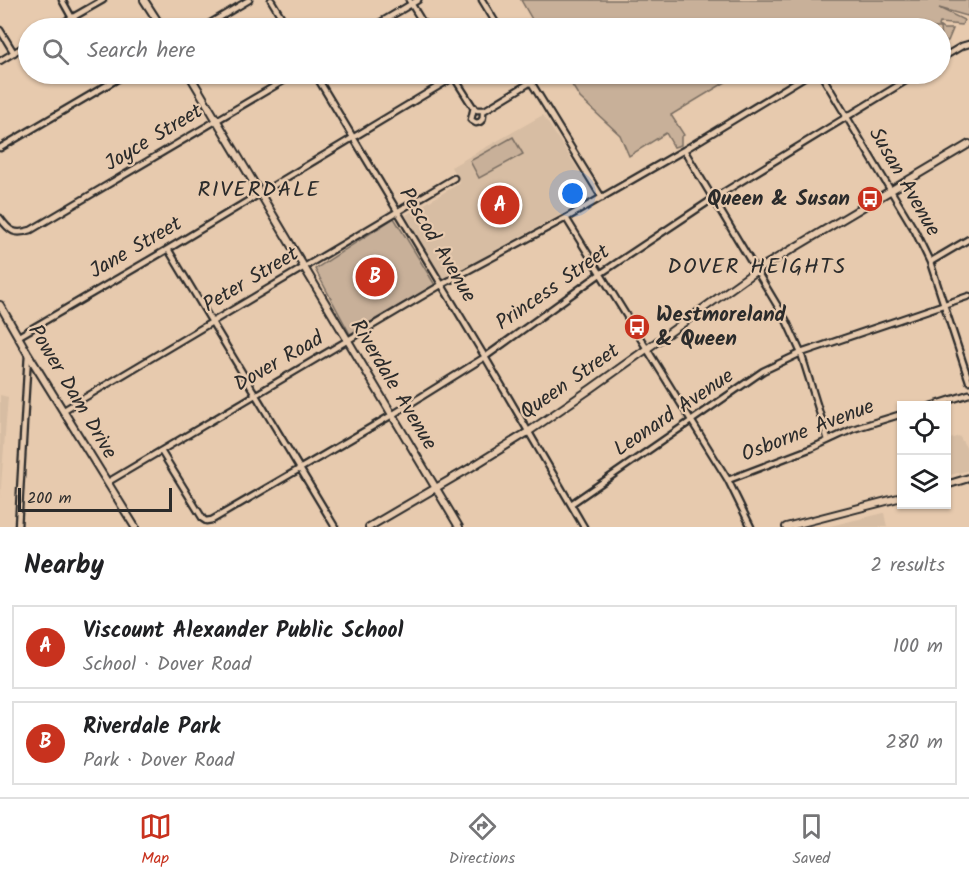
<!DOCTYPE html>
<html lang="en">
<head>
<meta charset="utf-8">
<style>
  body { margin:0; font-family:Kalam,sans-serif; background:#f2f2f2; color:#202124 }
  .controls { position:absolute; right:18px; bottom:18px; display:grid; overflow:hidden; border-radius:0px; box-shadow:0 2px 4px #0004 }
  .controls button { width:54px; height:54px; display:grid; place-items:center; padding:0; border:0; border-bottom:2px solid #e0e0e0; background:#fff; color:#202124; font:30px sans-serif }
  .scale { position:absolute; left:18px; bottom:15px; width:154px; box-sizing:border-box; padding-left:6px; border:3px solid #2b2b2b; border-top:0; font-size:16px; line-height:21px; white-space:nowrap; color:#2b2b2b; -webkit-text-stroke:4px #e7caae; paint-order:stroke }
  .you { position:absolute; left:573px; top:194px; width:21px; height:21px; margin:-15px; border:4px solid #fff; border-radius:50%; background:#1a73e8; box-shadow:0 0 0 9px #1a73e833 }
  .badge { display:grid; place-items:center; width:39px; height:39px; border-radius:50%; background:#c8321e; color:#fff; font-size:20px; font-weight:700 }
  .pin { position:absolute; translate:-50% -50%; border:3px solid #fff; box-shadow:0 2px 6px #0006 }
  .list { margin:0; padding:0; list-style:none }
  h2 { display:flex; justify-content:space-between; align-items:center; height:78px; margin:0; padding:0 24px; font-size:26px }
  h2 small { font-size:20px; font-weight:400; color:#757577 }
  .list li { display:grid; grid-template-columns:39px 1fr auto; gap:18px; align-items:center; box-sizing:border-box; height:84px; margin:0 12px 12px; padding:0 12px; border:2px solid #e0e0e0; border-radius:0px }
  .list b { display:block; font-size:22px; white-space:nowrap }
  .list p { margin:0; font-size:20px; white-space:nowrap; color:#757577 }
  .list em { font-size:20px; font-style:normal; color:#757577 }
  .icon { flex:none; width:33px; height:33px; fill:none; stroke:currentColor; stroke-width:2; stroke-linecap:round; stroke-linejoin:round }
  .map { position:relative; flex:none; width:969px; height:527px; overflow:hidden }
  .search { position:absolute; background:#fff; box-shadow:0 2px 4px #0004; left:18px; right:18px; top:18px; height:66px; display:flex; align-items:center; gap:15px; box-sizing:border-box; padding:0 21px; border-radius:33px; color:#757577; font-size:22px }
  .sheet { height:270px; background:#fff }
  nav { display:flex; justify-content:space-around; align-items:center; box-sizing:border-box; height:84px; border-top:2px solid #e0e0e0; background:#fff; font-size:16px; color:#757577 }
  nav a { display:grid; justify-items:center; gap:3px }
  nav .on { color:#c8321e }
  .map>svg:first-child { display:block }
  .built { fill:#d7bda3 }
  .green { fill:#c8b099; stroke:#7a6e62; stroke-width:1.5 }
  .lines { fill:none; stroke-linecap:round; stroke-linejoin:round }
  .street-casing { stroke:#2b2b2b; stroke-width:9 }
  .secondary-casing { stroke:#2b2b2b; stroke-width:10 }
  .street { stroke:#e7caae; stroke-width:4.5 }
  .secondary { stroke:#e7caae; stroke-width:6 }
  .labels { text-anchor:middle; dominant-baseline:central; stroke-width:4.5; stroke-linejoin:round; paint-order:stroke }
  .street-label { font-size:21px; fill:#2b2b2b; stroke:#e7caae }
  .poi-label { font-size:21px; font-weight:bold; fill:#2b2b2b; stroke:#e7caae; text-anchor:end }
  .neighbourhood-label { font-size:22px; letter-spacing:1.5px; fill:#2b2b2b; stroke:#e7caae }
</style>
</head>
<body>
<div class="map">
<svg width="969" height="527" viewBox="0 0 969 527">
  <rect width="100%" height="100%" fill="#e7caae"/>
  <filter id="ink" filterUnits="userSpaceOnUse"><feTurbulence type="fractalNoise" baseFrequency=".0167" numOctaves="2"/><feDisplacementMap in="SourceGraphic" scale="12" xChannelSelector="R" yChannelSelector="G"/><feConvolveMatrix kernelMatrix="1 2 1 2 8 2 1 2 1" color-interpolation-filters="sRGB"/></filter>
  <g filter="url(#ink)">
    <path class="built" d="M 543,115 L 595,196 L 443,279 L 406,215 L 460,183 L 451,167 Z
      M 0,395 L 8,397 L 0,498 Z
      M 959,436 L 969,452 L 969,470 L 947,476 L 947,440 Z
      M 884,513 L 887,527 L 826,527 Z"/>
    <path class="green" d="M 521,0 L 969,0 L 969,14 L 967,16 L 939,8 L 964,20 L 962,25 L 940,23 L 939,26 L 943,29 L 953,29 L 948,41 L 941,40 L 940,28 L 537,28 Z
      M 565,74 L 739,74 L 671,115 L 684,135 L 681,137 L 681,145 L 674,147 L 666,133 L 629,156 L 620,135 L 580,98 Z
      M 513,137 L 523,154 L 479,178 L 470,161 Z
      M 394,218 L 435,285 L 350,334 L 315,269 Z"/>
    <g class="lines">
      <g class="street-casing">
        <path id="street" d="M 62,0 L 72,18
          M 271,0 L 288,28
          M 409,0 L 426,28
          M 482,0 L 499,28
          M 54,28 L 103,0
          M 202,28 L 249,0
          M 371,28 L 418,0
          M 0,30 L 14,53
          M 940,59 L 962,46 L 969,44
          M 0,61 L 28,44
          M 315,74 L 485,357 L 584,527
          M 452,74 L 473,107 L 477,110 L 485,110 L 531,82
          M 526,74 L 602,198
          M 821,74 L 915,231 L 930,262 L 969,381
          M 474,107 L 471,120 L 476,123 C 484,122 483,117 483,110
          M 0,148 L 126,74
          M 684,150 L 786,320 L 801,353 L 828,440
          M 0,218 C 10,232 15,235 31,230 L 295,74
          M 566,218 L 728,480 L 751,527
          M 168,249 L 335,527
          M 930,262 L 969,239
          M 19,336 L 168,249 L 454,77
          M 931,406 L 969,394
          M 64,410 L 454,178
          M 161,451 L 203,519 L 206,521 L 212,520 L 392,415 L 485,357 L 600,274 L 714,198 L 917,74
          M 728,480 L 812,448 L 853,429 L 902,414
          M 108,482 L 441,285 L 566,218 L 684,150 L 809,74
          M 571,504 L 763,371 L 801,353 L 969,296
          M 18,527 L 28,354"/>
      </g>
      <g class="secondary-casing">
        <path id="secondary" d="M 144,0 L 162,28
          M 189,74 L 459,527
          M 0,305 L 28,354 L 135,527
          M 946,485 L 969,478
          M 369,527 L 470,468 L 528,432 L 592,388 L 757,270 L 969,144
          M 786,527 L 902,497"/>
      </g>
      <use href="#street" class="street"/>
      <use href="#secondary" class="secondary"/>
    </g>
  </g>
  <defs>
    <g id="bus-disc" transform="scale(1.35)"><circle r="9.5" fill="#c8321e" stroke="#e7caae"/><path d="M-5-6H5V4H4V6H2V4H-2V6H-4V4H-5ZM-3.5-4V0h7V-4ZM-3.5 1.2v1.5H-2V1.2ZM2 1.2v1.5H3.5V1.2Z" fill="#fff"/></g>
  </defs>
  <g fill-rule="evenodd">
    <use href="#bus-disc" x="870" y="199"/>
    <use href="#bus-disc" x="637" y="327"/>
  </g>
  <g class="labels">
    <g class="street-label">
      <text transform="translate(154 138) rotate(-31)">Joyce Street</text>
      <text transform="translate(904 182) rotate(60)">Susan Avenue</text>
      <text transform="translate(437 245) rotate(59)">Pescod Avenue</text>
      <text transform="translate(136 248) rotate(-30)">Jane Street</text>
      <text transform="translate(251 280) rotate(-31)">Peter Street</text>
      <text transform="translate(553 288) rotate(-35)">Princess Street</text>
      <text transform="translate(279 362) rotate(-30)">Dover Road</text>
      <text transform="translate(570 382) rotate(-35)">Queen Street</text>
      <text transform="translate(393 385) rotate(59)">Riverdale Avenue</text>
      <text transform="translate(72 392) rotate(59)">Power Dam Drive</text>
      <text transform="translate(674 413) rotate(-34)">Leonard Avenue</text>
      <text transform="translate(808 431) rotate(-21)">Osborne Avenue</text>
    </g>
    <g class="poi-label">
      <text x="850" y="199">Queen &amp; Susan</text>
      <text x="656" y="315" text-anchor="start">Westmoreland<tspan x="656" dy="24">&amp; Queen</tspan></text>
    </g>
    <g class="neighbourhood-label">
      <text x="259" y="190">RIVERDALE</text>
      <text x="757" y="267">DOVER HEIGHTS</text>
    </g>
  </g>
</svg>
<div class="controls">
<button><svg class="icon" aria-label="locate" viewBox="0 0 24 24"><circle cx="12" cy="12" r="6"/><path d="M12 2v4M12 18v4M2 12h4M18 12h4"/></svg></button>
<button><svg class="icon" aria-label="layers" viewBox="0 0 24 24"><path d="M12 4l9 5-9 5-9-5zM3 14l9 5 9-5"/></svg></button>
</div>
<div class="scale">200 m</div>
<div class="you"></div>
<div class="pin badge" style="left:500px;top:205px">A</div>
<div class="pin badge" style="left:375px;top:277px">B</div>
<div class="search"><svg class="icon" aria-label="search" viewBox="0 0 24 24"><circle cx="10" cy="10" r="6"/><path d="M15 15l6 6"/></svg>Search here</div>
</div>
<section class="sheet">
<h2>Nearby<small>2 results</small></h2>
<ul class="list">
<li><span class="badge">A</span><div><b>Viscount Alexander Public School</b><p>School · Dover Road</p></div><em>100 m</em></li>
<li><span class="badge">B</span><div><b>Riverdale Park</b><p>Park · Dover Road</p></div><em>280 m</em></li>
</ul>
</section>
<nav>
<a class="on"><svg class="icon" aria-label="map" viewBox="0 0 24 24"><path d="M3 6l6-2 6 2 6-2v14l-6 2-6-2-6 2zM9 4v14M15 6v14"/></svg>Map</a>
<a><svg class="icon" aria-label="directions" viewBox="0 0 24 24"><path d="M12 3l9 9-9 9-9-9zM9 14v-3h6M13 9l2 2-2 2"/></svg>Directions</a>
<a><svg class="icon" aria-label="saved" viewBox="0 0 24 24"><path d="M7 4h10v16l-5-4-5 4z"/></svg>Saved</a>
</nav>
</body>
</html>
